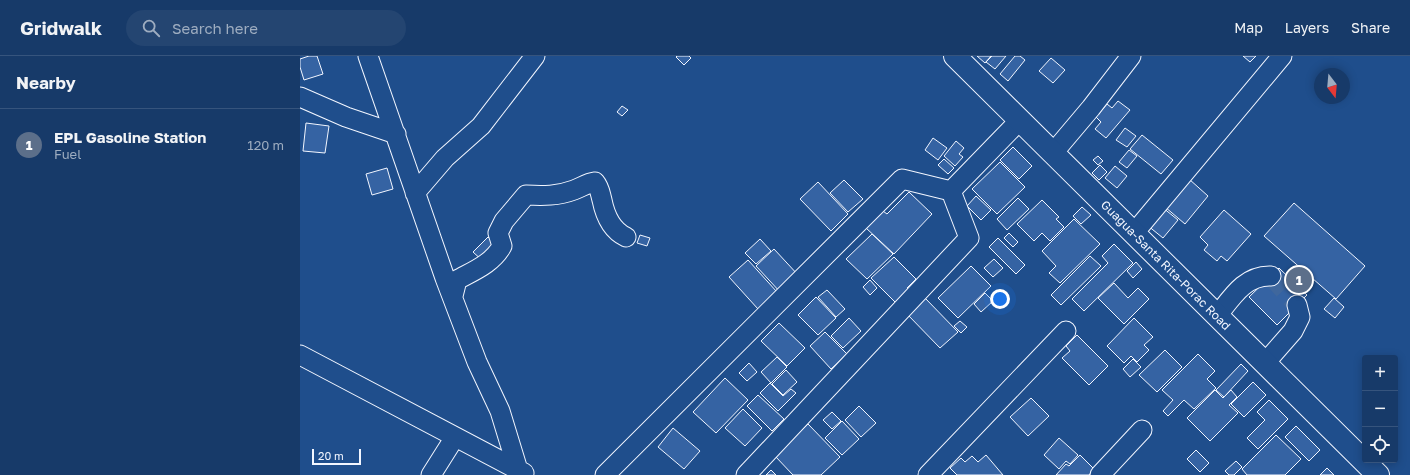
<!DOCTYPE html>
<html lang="en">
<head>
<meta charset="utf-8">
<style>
  body { margin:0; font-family:"Golos Text",sans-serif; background:#244571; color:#f1f3f6 }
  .controls { position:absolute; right:12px; bottom:12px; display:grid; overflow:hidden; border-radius:4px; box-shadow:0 2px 10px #0003 }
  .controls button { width:36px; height:36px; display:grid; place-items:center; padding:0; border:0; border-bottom:1px solid #36547d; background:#173a69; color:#f1f3f6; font:20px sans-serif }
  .compass { position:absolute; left:1014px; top:12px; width:36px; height:36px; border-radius:50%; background:#173a69; box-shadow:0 2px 10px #0003; rotate:164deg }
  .scale { position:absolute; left:12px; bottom:10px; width:49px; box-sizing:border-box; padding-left:4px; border:2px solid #f2f6ff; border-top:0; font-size:11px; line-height:14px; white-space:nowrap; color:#f2f6ff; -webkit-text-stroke:3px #1f4e8c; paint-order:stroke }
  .you { position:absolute; left:700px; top:243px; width:14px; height:14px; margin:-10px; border:3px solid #fff; border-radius:50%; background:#1a73e8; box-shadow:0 0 0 6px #1a73e833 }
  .badge { display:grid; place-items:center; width:26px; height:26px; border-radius:50%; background:#bca0f2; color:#fff; font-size:13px; font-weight:700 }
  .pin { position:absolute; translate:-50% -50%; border:2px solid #fff; box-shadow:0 1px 4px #0006 }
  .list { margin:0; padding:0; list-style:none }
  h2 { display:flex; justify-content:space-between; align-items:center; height:52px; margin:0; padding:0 16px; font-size:17px }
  h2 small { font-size:13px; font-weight:400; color:#9eadc0 }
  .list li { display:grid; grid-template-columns:26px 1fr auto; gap:12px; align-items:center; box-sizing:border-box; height:72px; padding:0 16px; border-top:1px solid #36547d }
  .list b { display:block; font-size:15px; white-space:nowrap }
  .list p { margin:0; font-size:13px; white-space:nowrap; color:#9eadc0 }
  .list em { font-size:13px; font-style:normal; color:#9eadc0 }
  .icon { flex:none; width:22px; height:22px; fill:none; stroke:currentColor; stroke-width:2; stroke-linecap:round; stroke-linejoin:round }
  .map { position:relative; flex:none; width:1110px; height:419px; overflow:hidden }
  header { display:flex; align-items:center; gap:24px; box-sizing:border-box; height:56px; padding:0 20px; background:#173a69; border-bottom:1px solid #36547d }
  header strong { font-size:19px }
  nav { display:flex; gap:22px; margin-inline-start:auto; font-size:14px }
  .search { width:280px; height:36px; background:#244571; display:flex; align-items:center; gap:10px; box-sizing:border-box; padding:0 14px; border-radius:22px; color:#9eadc0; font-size:15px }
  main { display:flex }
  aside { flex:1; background:#173a69 }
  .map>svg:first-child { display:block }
  .building { fill:#3563a3; stroke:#f2f6ff }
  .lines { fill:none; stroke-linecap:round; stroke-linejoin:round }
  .minor-tunnel { stroke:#3f679d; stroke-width:19; stroke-dasharray:19 10; stroke-linecap:butt }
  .minor-casing { stroke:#f2f6ff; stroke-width:21 }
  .major-casing { stroke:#f2f6ff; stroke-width:24 }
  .minor { stroke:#1f4e8c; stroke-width:19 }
  .major { stroke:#1f4e8c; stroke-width:22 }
  .labels { text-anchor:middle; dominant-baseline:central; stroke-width:3; stroke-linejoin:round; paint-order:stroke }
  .street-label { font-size:12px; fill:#f2f6ff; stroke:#1f4e8c }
</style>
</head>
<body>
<header>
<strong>Gridwalk</strong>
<div class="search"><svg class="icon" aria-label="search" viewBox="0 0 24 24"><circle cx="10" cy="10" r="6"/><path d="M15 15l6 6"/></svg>Search here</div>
<nav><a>Map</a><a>Layers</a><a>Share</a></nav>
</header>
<main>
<aside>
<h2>Nearby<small></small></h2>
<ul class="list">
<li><span class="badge" style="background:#5c6f8a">1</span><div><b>EPL Gasoline Station</b><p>Fuel</p></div><em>120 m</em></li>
</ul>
</aside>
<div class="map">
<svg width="1110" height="419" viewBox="0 0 1110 419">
  <rect width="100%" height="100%" fill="#1f4e8c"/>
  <path class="building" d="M 9,0 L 17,0 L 23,18 L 4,24 L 0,11 L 0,3 Z
    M 377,0 L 389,0 L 391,2 L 384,9 L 376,1 Z
    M 677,0 L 691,0 L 685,7 Z
    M 692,0 L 706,0 L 695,13 L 686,6 Z
    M 715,0 L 720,0 L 725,4 L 708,25 L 700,18 Z
    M 943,0 L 956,0 L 950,6 Z
    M 751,2 L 765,14 L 753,27 L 739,15 Z
    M 818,45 L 830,54 L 806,82 L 795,73 L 801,66 L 796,61 L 807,48 L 812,52 Z
    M 322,50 L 328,54 L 322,60 L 317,56 Z
    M 6,67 L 29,70 L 25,97 L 3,95 Z
    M 825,72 L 836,80 L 827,91 L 816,84 Z
    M 842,79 L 873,104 L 861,118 L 830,93 Z
    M 633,82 L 647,92 L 638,104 L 625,94 Z
    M 656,85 L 664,92 L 659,98 L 663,101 L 655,110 L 644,100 Z
    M 713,91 L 732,110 L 719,123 L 700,104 Z
    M 829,94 L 837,100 L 827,112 L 819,106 Z
    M 798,100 L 803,105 L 798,109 L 793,104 Z
    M 644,103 L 654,112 L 648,118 L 638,109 Z
    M 700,106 L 725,131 L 697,158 L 672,133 Z
    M 800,109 L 807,116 L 799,124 L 792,117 Z
    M 815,110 L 827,120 L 817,132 L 805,122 Z
    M 87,112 L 93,133 L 72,139 L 66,118 Z
    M 889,123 L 908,140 L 885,168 L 865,151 Z
    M 544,124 L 563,143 L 548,156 L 530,137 Z
    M 518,126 L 548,158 L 531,175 L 500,143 Z
    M 609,136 L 632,158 L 594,198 L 566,172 L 583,155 L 587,158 Z
    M 676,140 L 691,154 L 681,164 L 667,150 Z
    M 718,142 L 729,153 L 707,174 L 697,163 Z
    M 742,144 L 759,161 L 756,163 L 764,171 L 750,185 L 742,177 L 734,185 L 717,168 Z
    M 994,147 L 1065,210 L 1036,243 L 964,180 Z
    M 782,151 L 791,159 L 781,168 L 773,160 Z
    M 862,151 L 878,164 L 863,182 L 847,169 Z
    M 924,154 L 951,178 L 927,205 L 921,200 L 917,205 L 904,194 L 908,189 L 900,181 Z
    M 774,163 L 800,188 L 760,227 L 749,217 L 756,210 L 742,195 Z
    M 709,177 L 718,186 L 713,191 L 704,182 Z
    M 572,178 L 593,198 L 567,223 L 546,203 Z
    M 340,179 L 350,182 L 347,190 L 337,187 Z
    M 188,181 L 199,192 L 184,206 L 173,196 Z
    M 698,182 L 725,209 L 716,218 L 689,191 Z
    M 460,183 L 471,195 L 456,208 L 445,197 Z
    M 814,188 L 833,207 L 784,255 L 772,243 L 808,207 L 802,200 Z
    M 474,193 L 499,220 L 481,237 L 456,210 Z
    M 790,200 L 801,210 L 761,249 L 751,239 Z
    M 594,201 L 616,223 L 607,232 L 610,235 L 597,248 L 571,222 Z
    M 694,203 L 703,212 L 693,221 L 684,212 Z
    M 448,204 L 477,236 L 458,253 L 429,221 Z
    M 836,206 L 842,213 L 833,222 L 827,215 Z
    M 671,210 L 691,230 L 658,262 L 638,242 Z
    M 979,212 L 1007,239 L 977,269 L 949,241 Z
    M 570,224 L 577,232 L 570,239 L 563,231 Z
    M 814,227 L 828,242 L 838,232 L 849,243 L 824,268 L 798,242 Z
    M 527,234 L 545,253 L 536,261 L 518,241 Z
    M 685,237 L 693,245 L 681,256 L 674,248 Z
    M 516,241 L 536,262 L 518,279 L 498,259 Z
    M 625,242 L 658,276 L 640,292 L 607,258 Z
    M 1034,242 L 1044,251 L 1035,262 L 1024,253 Z
    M 549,262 L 561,275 L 543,292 L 531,280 Z
    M 834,262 L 853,281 L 844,289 L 849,294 L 837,306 L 831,300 L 824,307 L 807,290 Z
    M 660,265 L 667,271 L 661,277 L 654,270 Z
    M 479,267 L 505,292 L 487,310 L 461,285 Z
    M 525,276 L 547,298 L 531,313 L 510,290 Z
    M 777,279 L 808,310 L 789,329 L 762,302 L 770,295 L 766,290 Z
    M 865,294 L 882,311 L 857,336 L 839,319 Z
    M 898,298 L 915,315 L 907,323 L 916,332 L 894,353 L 884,344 L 868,360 L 863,355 L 873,344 L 862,334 Z
    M 477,301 L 487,311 L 471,327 L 461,316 Z
    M 833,303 L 841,311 L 830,321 L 823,313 Z
    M 449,307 L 457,316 L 447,325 L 439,317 Z
    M 941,308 L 948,315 L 924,341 L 916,334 Z
    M 486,314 L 497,326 L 483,339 L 472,328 Z
    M 425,322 L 448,344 L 416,377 L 393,356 Z
    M 953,326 L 966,339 L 944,361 L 931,348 Z
    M 470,327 L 483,340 L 491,333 L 496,337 L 478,355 L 460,337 Z
    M 915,334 L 923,342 L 931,334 L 937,341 L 929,349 L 938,357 L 910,385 L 887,362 Z
    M 458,339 L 484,363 L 472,375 L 447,350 Z
    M 731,342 L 749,360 L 728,380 L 710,361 Z
    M 969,344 L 988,363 L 958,393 L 947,382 L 965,364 L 957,356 Z
    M 559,350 L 576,367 L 561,381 L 545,364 Z
    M 443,353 L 462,372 L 445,390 L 425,372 Z
    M 532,356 L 541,365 L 532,373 L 523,364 Z
    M 542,365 L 559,383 L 542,399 L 525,382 Z
    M 508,368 L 540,401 L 521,419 L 493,419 L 475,400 Z
    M 996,370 L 1020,394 L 1009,405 L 985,381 Z
    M 373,372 L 400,395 L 384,413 L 358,391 Z
    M 976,379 L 1001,403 L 985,419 L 947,419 L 942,413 Z
    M 759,382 L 778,399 L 770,408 L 766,405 L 759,413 L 744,399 Z
    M 896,394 L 909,407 L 900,416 L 887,403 Z
    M 686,399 L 703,419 L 657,419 L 650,412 L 661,402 L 665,406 L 672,400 L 678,406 Z
    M 780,399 L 794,413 L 789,419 L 756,419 L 766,408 L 769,410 Z
    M 936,405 L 942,411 L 934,419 L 929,419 L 925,415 Z
    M 1027,412 L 1034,419 L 1020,419 Z
    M 471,414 L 476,419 L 466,419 Z"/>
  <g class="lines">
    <path class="minor-tunnel" d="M 971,220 L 997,249"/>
    <g class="minor-casing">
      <path id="minor" d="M 68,0 L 145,222 L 177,306 L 200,355 L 218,414
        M 0,41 L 46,61 L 96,78
        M 753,97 L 791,52 L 831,0
        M 651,135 L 720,64
        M 115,137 L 145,102 L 181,70 L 235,0
        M 834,177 L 982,0
        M 153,240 L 157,224 C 173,215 192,208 202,190 L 198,177 L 204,165 L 226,139 C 243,140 258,140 274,134 C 282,131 287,127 295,126 C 300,132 300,137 302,144 C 305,159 311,174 326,181
        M 917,260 C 932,241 945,219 971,220
        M 0,299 L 224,417
        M 965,307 L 993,275 L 1000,261 L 997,249
        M 131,419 L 155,381
        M 305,419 L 602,123 L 651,135 L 669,182 L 446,419
        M 628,419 L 766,275
        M 800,419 L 842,374"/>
    </g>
    <g class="major-casing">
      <path id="major" d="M 655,0 L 1078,419"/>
    </g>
    <use href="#minor" class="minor"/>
    <use href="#major" class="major"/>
  </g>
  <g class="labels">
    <g class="street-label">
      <text transform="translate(866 209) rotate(45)">Guagua-Santa Rita-Porac Road</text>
    </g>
  </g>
</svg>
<div class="controls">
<button>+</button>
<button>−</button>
<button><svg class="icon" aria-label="locate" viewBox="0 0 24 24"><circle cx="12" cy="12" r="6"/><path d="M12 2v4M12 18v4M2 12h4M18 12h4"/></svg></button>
</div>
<svg class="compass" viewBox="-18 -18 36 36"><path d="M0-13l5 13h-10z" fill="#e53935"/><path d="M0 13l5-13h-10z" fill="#9eadc0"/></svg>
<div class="scale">20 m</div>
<div class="you"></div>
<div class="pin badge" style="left:999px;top:224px;background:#5c6f8a">1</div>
</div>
</main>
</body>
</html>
